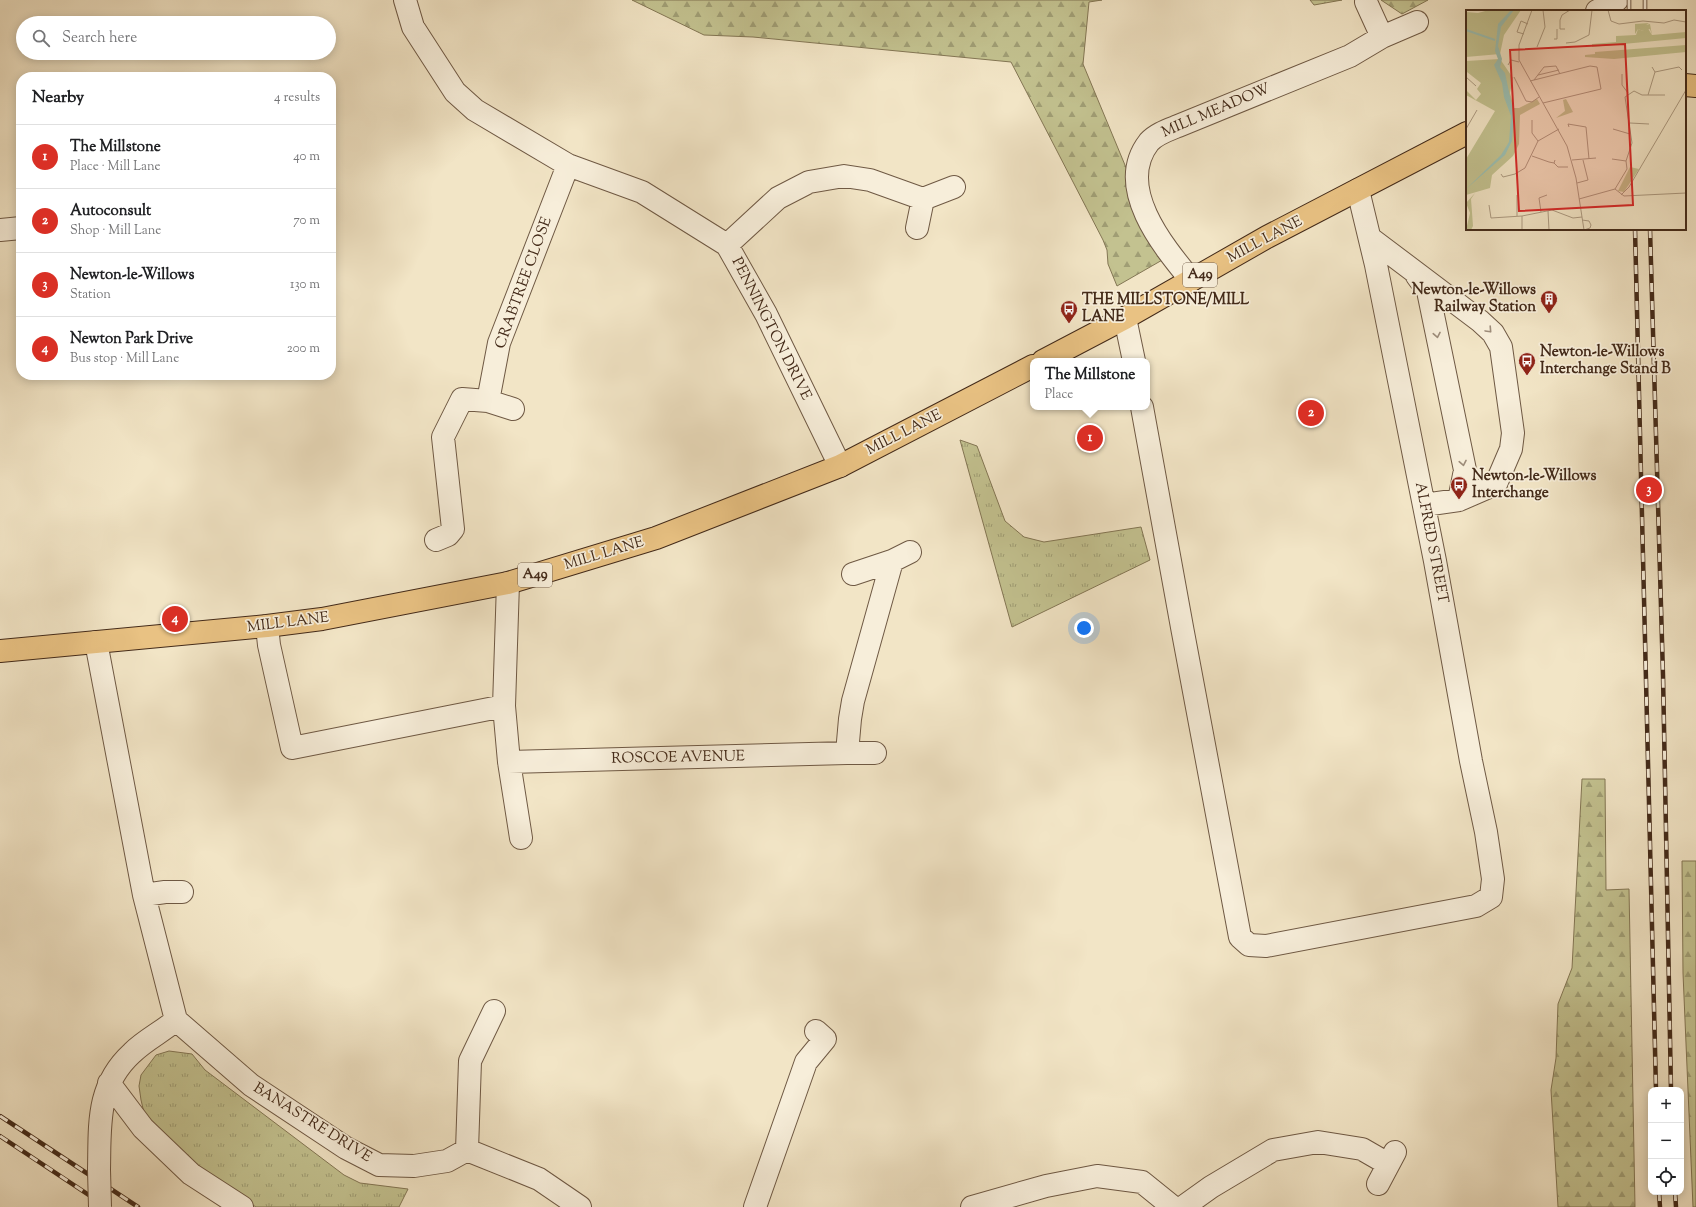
<!DOCTYPE html>
<html lang="en">
<head>
<meta charset="utf-8">
<style>
  body { margin:0; font-family:"Sorts Mill Goudy",serif; background:#f6f6f6; color:#202124 }
  .controls { position:absolute; right:12px; bottom:12px; display:grid; overflow:hidden; border-radius:8px; box-shadow:0 2px 10px #0003 }
  .controls button { width:36px; height:36px; display:grid; place-items:center; padding:0; border:0; border-bottom:1px solid #e0e0e0; background:#fff; color:#202124; font:20px sans-serif }
  .you { position:absolute; left:1084px; top:628px; width:14px; height:14px; margin:-10px; border:3px solid #fff; border-radius:50%; background:#1a73e8; box-shadow:0 0 0 6px #1a73e833 }
  .badge { display:grid; place-items:center; width:26px; height:26px; border-radius:50%; background:#d93025; color:#fff; font-size:13px; font-weight:700 }
  .pin { position:absolute; translate:-50% -50%; border:2px solid #fff; box-shadow:0 1px 4px #0006 }
  .popup { position:absolute; left:1030px; top:358px; width:120px; height:52px; box-sizing:border-box; display:grid; place-content:center; border-radius:8px; background:#fff; filter:drop-shadow(0 1px 3px #0005); font-size:13px; white-space:nowrap; color:#757577 }
  .popup b { font-size:15px; color:#202124 }
  .popup::after { content:''; position:absolute; left:50%; top:100%; margin-left:-8px; border:8px solid transparent; border-top-color:#fff }
  .list { margin:0; padding:0; list-style:none }
  h2 { display:flex; justify-content:space-between; align-items:center; height:52px; margin:0; padding:0 16px; font-size:17px }
  h2 small { font-size:13px; font-weight:400; color:#757577 }
  .list li { display:grid; grid-template-columns:26px 1fr auto; gap:12px; align-items:center; box-sizing:border-box; height:64px; padding:0 16px; border-top:1px solid #e0e0e0 }
  .list b { display:block; font-size:15px; white-space:nowrap }
  .list p { margin:0; font-size:13px; white-space:nowrap; color:#757577 }
  .list em { font-size:13px; font-style:normal; color:#757577 }
  .icon { flex:none; width:22px; height:22px; fill:none; stroke:currentColor; stroke-width:2; stroke-linecap:round; stroke-linejoin:round }
  .map { position:relative; flex:none; width:1696px; height:1207px; overflow:hidden }
  .search { position:absolute; background:#fff; box-shadow:0 2px 10px #0003; left:16px; top:16px; width:320px; height:44px; display:flex; align-items:center; gap:10px; box-sizing:border-box; padding:0 14px; border-radius:22px; color:#757577; font-size:15px }
  .panel { position:absolute; background:#fff; box-shadow:0 2px 10px #0003; left:16px; top:72px; width:320px; height:308px; border-radius:16px }
  .map>svg:first-child { display:block }
  .grass { fill:url(#grass-tufts); stroke:#837654 }
  .forest { fill:url(#forest-firs); stroke:#837654 }
  .lines { fill:none; stroke-linecap:round; stroke-linejoin:round }
  .minor-casing { stroke:#6f5944; stroke-width:24 }
  .major-casing { stroke:#432a19; stroke-width:24 }
  .minor { stroke:#f7eeda; stroke-width:22 }
  .major { stroke:#e9c283; stroke-width:22 }
  .rail-casing { stroke:#432a19; stroke-width:4.5 }
  .rail { stroke:#f7eeda; stroke-width:3; stroke-dasharray:9; stroke-linecap:butt }
  .minor-bridge-casing { stroke:#6f5944; stroke-width:24; stroke-linecap:butt }
  .minor-bridge { stroke:#f7eeda; stroke-width:22 }
  .oneway { stroke:#9d8c7a }
  .labels { text-anchor:middle; dominant-baseline:central; stroke-width:3.5; stroke-linejoin:round; paint-order:stroke }
  .shield { fill:#f7eeda; stroke:#796553; stroke-width:1 }
  .shield-label { font-size:14px; font-weight:bold; fill:#432a19 }
  .street-label { font-size:15px; fill:#432a19; stroke:#f7eeda }
  .poi-label { font-size:15px; font-weight:bold; fill:#432a19; stroke:#f7eeda; text-anchor:start }
  .inset-river { fill:none; stroke:#9bbfb2; stroke-width:2 }
  .inset-road { fill:none; stroke:#ac9a81; stroke-width:1 }
  .view { fill:#d62828; fill-opacity:0.15; stroke:#d62828; stroke-width:2 }
  .inset-edge { fill:none; stroke:#432a19; stroke-width:2 }
</style>
</head>
<body>
<div class="map">
<svg width="1696" height="1207" viewBox="0 0 1696 1207">
  <defs>
    <pattern id="grass-tufts" width="24" height="20" patternUnits="userSpaceOnUse"><rect width="24" height="20" fill="#c3c290"/><path d="M3 7l-1-3M5 7V3M7 7l1-3M15 17l-1-3M17 17v-4M19 17l1-3" fill="none" stroke="#a09e75"/></pattern>
    <pattern id="forest-firs" width="22" height="20" patternUnits="userSpaceOnUse"><rect width="22" height="20" fill="#c3c290"/><path d="M5 1l3.5 6h-7zM16 11l3.5 6h-7z" fill="#a09e75"/></pattern>
  </defs>
  <rect width="100%" height="100%" fill="#f2e5c6"/>
  <filter id="stains"><feTurbulence type="fractalNoise" baseFrequency=".005" numOctaves="4"/><feColorMatrix values="0 0 0 0 .2 0 0 0 0 .09 0 0 0 0 .02 0 0 0 .5 -.17"/></filter>
  <radialGradient id="worn" r=".72"><stop offset=".6" stop-color="#630" stop-opacity="0"/><stop offset="1" stop-color="#630" stop-opacity=".3"/></radialGradient>
  <path class="grass" d="M 960,440 L 977,446 L 1005,521 L 1024,537 L 1044,542 L 1141,527 L 1150,560 L 1012,627 Z
    M 169,1051 L 192,1054 L 205,1070 L 344,1175 L 360,1183 L 408,1189 L 399,1207 L 256,1207 L 209,1179 L 146,1121 L 141,1100 L 139,1086 L 141,1075 L 156,1055 Z"/>
  <path class="forest" d="M 632,0 L 1102,0 L 1089,2 L 1083,64 L 1164,259 L 1117,286 L 1108,264 L 1107,250 L 1103,240 L 1011,62 L 753,37 L 704,35 Z
    M 1310,0 L 1342,0 L 1314,5 Z
    M 1381,0 L 1428,0 L 1402,14 Z
    M 1582,779 L 1605,779 L 1606,890 L 1629,889 L 1635,1207 L 1558,1207 L 1551,1090 L 1556,1058 L 1558,1004 L 1572,968 Z
    M 1682,861 L 1696,861 L 1696,1207 L 1693,1207 L 1683,973 Z"/>
  <g class="lines">
    <g class="minor-casing">
      <path id="minor" d="M 405,0 L 413,27 L 455,92 L 475,110 L 568,165 L 642,192 L 727,245 L 766,314 L 840,466
        M 1366,2 L 1382,37
        M 1597,11 L 1617,0
        M 917,228 L 923,199
        M 0,230 L 21,228
        M 1370,238 L 1480,321 L 1493,333 L 1501,347 L 1513,433 L 1511,449 L 1496,484 L 1459,500 L 1424,505
        M 727,245 L 778,198 L 809,182 L 844,176 L 870,180 L 923,199 L 954,187
        M 1417,276 L 1428,291 L 1465,470 L 1459,500
        M 1191,280 C 1163,246 1114,187 1149,142 C 1156,134 1168,130 1178,126 L 1350,56 L 1382,37 L 1417,22
        M 1125,318 L 1134,361
        M 1142,407 C 1174,584 1206,760 1240,937 L 1249,945 L 1266,946 L 1476,906 L 1491,897 L 1493,879 L 1486,832 L 1471,761 L 1435,561 L 1376,265 L 1358,190
        M 513,409 L 488,401 L 499,343 L 568,165
        M 436,540 L 448,535 L 453,529 L 443,437 L 462,399 L 488,401
        M 892,561 L 910,552
        M 508,583 L 504,706 L 509,762 L 521,838
        M 267,626 L 269,645 L 292,748 L 504,706
        M 96,642 L 144,895 L 176,1020
        M 847,753 L 875,753
        M 509,762 L 847,753 L 850,719 L 853,701 L 892,561 L 853,574
        M 144,895 L 165,892 L 182,892
        M 176,1020 L 251,1085 L 346,1148 L 379,1165 L 414,1166 L 447,1161 L 467,1150 L 539,1179 L 580,1207
        M 109,1083 L 143,1128 L 191,1174 L 242,1207
        M 467,1150 L 470,1061 L 494,1011
        M 99,1170 C 100,1125 96,1086 132,1053 C 145,1040 162,1032 176,1020
        M 1378,1184 L 1395,1152
        M 755,1207 L 806,1062 L 825,1039 L 816,1031
        M 972,1207 L 1046,1186 L 1097,1176 L 1142,1182 L 1173,1207
        M 1183,1207 L 1211,1187 L 1273,1150 L 1318,1142 L 1362,1149 L 1388,1164"/>
    </g>
    <g class="major-casing">
      <path id="major" d="M 1685,85 L 1696,86
        M 1043,361 L 1125,318 L 1267,237 L 1467,133
        M 0,651 L 267,626 L 322,619 L 508,583 L 656,538 L 840,466 L 1033,366"/>
    </g>
    <use href="#minor" class="minor"/>
    <use href="#major" class="major"/>
    <g class="rail-casing">
      <path id="rail" d="M 1629,0 L 1629,11
        M 1645,0 L 1645,11
        M 1635,229 L 1656,1090
        M 1650,229 L 1663,675 L 1671,1090
        M 0,1116 L 138,1207
        M 0,1136 L 107,1207
        M 1659,1192 L 1660,1207
        M 1675,1192 L 1676,1207"/>
    </g>
    <use href="#rail" class="rail"/>
    <g class="minor-bridge-casing">
      <path id="minor-bridge" d="M 99,1170 L 100,1207"/>
    </g>
    <use href="#minor-bridge" class="minor-bridge"/>
  </g>
  <defs><path id="oneway-chevron" d="M-2-3.5L2.5 0L-2 3.5" fill="none" stroke-width="1.6" stroke-linecap="round" stroke-linejoin="round"/></defs>
  <g class="oneway">
    <use href="#oneway-chevron" transform="translate(1489 330) rotate(47)"/>
    <use href="#oneway-chevron" transform="translate(1437 335) rotate(79)"/>
    <use href="#oneway-chevron" transform="translate(1463 463) rotate(79)"/>
  </g>
  <defs>
    <g id="building-pin" transform="scale(0.9)"><path d="M0 17L-7.5 6A9.5 9.5 0 1 1 7.5 6Z" fill="#8f2418" stroke="#f7eeda"/><path d="M-4-6H4V6H1V3H-1V6H-4ZM-2.5-4.3h1.7v1.8h-1.7ZM.8-4.3h1.7v1.8H.8ZM-2.5-1h1.7V.8h-1.7ZM.8-1h1.7V.8H.8Z" fill="#fff"/></g>
    <g id="bus-pin" transform="scale(0.9)"><path d="M0 17L-7.5 6A9.5 9.5 0 1 1 7.5 6Z" fill="#8f2418" stroke="#f7eeda"/><path d="M-5-6H5V4H4V6H2V4H-2V6H-4V4H-5ZM-3.5-4V0h7V-4ZM-3.5 1.2v1.5H-2V1.2ZM2 1.2v1.5H3.5V1.2Z" fill="#fff"/></g>
  </defs>
  <g fill-rule="evenodd">
    <use href="#building-pin" x="1549" y="299"/>
    <use href="#bus-pin" x="1069" y="309"/>
    <use href="#bus-pin" x="1527" y="361"/>
    <use href="#bus-pin" x="1459" y="485"/>
  </g>
  <g class="labels">
    <g class="shield">
      <rect x="1183" y="263" width="34" height="24" rx="3"/>
      <rect x="518" y="563" width="34" height="24" rx="3"/>
    </g>
    <g class="shield-label">
      <text x="1200" y="275">A49</text>
      <text x="535" y="575">A49</text>
    </g>
    <g class="street-label">
      <text transform="translate(1216 111) rotate(-23)">MILL MEADOW</text>
      <text transform="translate(1265 240) rotate(-28)">MILL LANE</text>
      <text transform="translate(524 283) rotate(-70)">CRABTREE CLOSE</text>
      <text transform="translate(771 329) rotate(63)">PENNINGTON DRIVE</text>
      <text transform="translate(904 433) rotate(-27)">MILL LANE</text>
      <text transform="translate(1431 543) rotate(79)">ALFRED STREET</text>
      <text transform="translate(604 554) rotate(-17)">MILL LANE</text>
      <text transform="translate(288 623) rotate(-7)">MILL LANE</text>
      <text transform="translate(678 758) rotate(-1)">ROSCOE AVENUE</text>
      <text transform="translate(312 1123) rotate(32)">BANASTRE DRIVE</text>
    </g>
    <g class="poi-label">
      <text x="1536" y="290" text-anchor="end">Newton-le-Willows<tspan x="1536" dy="17">Railway Station</tspan></text>
      <text x="1082" y="300">THE MILLSTONE/MILL<tspan x="1082" dy="17">LANE</tspan></text>
      <text x="1540" y="352">Newton-le-Willows<tspan x="1540" dy="17">Interchange Stand B</tspan></text>
      <text x="1472" y="476">Newton-le-Willows<tspan x="1472" dy="17">Interchange</tspan></text>
    </g>
  </g>
  <g transform="translate(1466 10)">
    <rect width="220" height="220" fill="#f2e5c6"/>
    <path d="M 183,13 L 180,15 L 184,14 L 186,25 L 184,19 L 177,21 L 172,19 L 169,24 L 169,14 L 175,16 L 169,14 ZM 100,89 L 107,102 L 90,108 L 99,101 L 97,90 ZM 164,157 L 173,159 L 158,182 L 152,181 Z" fill="#c3c290"/>
    <path d="M 181,17 L 186,25 L 220,22 L 220,28 L 126,37 L 126,34 L 150,32 L 150,26 L 170,25 L 172,19 L 177,21 ZM 220,35 L 220,42 L 148,49 L 119,47 L 119,45 L 129,44 L 129,42 ZM 34,49 L 47,68 L 44,83 L 48,98 L 53,98 L 71,89 L 74,94 L 54,105 L 53,134 L 47,146 L 26,165 L 24,178 L 0,185 L 0,149 L 29,101 L 0,85 L 0,80 L 10,90 L 15,84 L 11,79 L 15,73 L 1,62 L 0,51 ZM 9,183 L 5,189 L 7,216 L 5,220 L 0,220 L 4,203 L 0,193 Z" fill="#c3c290"/>
    <path d="M 33,105 L 36,114 L 29,137 L 20,153 L 0,173 L 0,157 L 27,106 Z" fill="#c3c290"/>
    <path d="M 23,0 L 55,0 L 38,25 L 34,44 L 0,47 L 0,2 L 12,3 Z" fill="#c3c290"/>
    <path d="M 45,0 L 48,0 L 35,17 L 32,36 L 36,49 L 34,57 L 39,63 L 48,105 L 46,131 L 39,145 L 0,179 L 35,145 L 43,132 L 45,106 L 38,87 L 36,73 L 28,55 L 32,49 L 29,41 L 32,14 Z" fill="#9bbfb2"/>
    <path class="inset-river" d="M 0,20 L 29,30"/>
    <path class="inset-road" d="M 66,0 L 53,35 L 53,50 L 101,136 L 110,168 L 118,220M 142,0 L 145,11 L 153,14 L 177,11 L 198,13 L 208,10 L 220,12M 99,19 L 94,19 L 94,10 L 96,5 L 104,0M 58,24 L 51,22 L 55,11 L 62,14M 88,29 L 91,29 L 91,19M 100,33 L 109,32 L 123,25 L 126,0M 71,37 L 79,17 L 77,0M 42,55 L 45,50 L 53,52M 189,62 L 213,57 L 216,60M 156,64 L 156,75 L 162,83M 72,65 L 93,60M 0,67 L 10,76M 48,67 L 60,91 L 66,92 L 73,87M 68,70 L 78,57 L 90,56 L 94,64M 64,71 L 124,56 L 131,57 L 135,79 L 77,93M 182,85 L 189,62 L 186,57M 66,110 L 66,123 L 72,131M 164,113 L 183,114M 103,117 L 102,114 L 120,117 L 123,149M 0,119 L 11,100M 147,119 L 164,124M 66,146 L 83,152 L 88,153 L 89,150M 146,149 L 160,151M 106,150 L 130,148M 88,153 L 92,157 L 102,157M 35,164 L 37,167 L 49,164 L 59,158 L 72,131 L 93,119M 111,173 L 122,170 L 117,150M 149,179 L 161,159 L 160,151 L 166,133 L 159,87 L 168,81 L 176,85 L 199,85M 149,179 L 158,186 L 220,183M 51,185 L 51,206M 155,185 L 163,177 L 220,80M 113,189 L 149,179M 23,195 L 25,208 L 56,206 L 86,200 L 107,208 L 116,207M 82,201 L 83,220M 75,202 L 73,188 L 81,185M 56,206 L 56,220M 116,210 L 123,211 L 125,215 L 124,218 L 118,220"/>
    <path class="view" d="M 159,34 L 167,195 L 53,201 L 44,40 Z"/>
    <rect width="220" height="220" class="inset-edge"/>
  </g>
  <rect width="100%" height="100%" filter="url(#stains)"/>
  <rect width="100%" height="100%" fill="url(#worn)"/>
</svg>
<div class="controls">
<button>+</button>
<button>−</button>
<button><svg class="icon" aria-label="locate" viewBox="0 0 24 24"><circle cx="12" cy="12" r="6"/><path d="M12 2v4M12 18v4M2 12h4M18 12h4"/></svg></button>
</div>
<div class="you"></div>
<div class="pin badge" style="left:1090px;top:438px">1</div>
<div class="popup"><b>The Millstone</b>Place</div>
<div class="pin badge" style="left:1311px;top:413px">2</div>
<div class="pin badge" style="left:1649px;top:490px">3</div>
<div class="pin badge" style="left:175px;top:619px">4</div>
<div class="search"><svg class="icon" aria-label="search" viewBox="0 0 24 24"><circle cx="10" cy="10" r="6"/><path d="M15 15l6 6"/></svg>Search here</div>
<section class="panel">
<h2>Nearby<small>4 results</small></h2>
<ul class="list">
<li><span class="badge">1</span><div><b>The Millstone</b><p>Place · Mill Lane</p></div><em>40 m</em></li>
<li><span class="badge">2</span><div><b>Autoconsult</b><p>Shop · Mill Lane</p></div><em>70 m</em></li>
<li><span class="badge">3</span><div><b>Newton-le-Willows</b><p>Station</p></div><em>130 m</em></li>
<li><span class="badge">4</span><div><b>Newton Park Drive</b><p>Bus stop · Mill Lane</p></div><em>200 m</em></li>
</ul>
</section>
</div>
</body>
</html>
